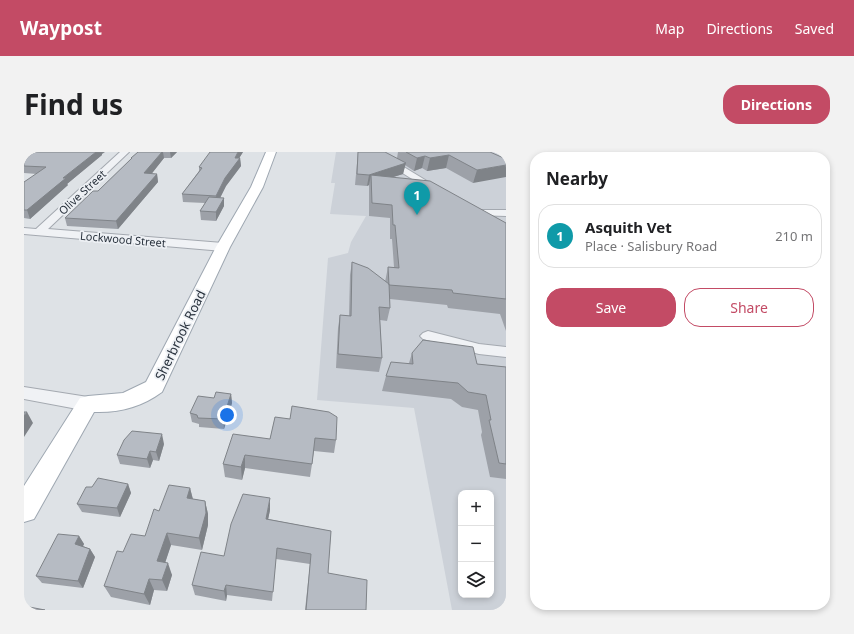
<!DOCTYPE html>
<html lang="en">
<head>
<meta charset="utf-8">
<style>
  body { margin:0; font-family:"Noto Sans",sans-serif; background:#f2f2f2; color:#202124 }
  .controls { position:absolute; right:12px; bottom:12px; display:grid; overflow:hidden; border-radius:8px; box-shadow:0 2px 6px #0003 }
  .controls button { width:36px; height:36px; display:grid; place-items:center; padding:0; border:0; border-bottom:1px solid #e0e0e0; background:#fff; color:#202124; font:20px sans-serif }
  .you { position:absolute; left:203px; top:263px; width:14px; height:14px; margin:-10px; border:3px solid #fff; border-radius:50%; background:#1a73e8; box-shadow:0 0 0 6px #1a73e833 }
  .badge { display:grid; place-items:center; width:26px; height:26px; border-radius:50%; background:#c34b65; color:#fff; font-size:13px; font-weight:700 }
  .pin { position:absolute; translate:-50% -33px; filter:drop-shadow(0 1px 2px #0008) }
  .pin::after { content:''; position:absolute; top:21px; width:14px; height:12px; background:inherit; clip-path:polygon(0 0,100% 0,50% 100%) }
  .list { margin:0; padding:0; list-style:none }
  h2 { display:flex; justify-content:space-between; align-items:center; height:52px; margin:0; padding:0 16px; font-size:17px }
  h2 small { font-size:13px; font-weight:400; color:#757577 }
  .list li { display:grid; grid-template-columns:26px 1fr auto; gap:12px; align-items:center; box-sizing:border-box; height:64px; margin:0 8px 8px; padding:0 8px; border:1px solid #e0e0e0; border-radius:16px }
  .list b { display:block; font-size:15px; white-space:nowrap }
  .list p { margin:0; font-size:13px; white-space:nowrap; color:#757577 }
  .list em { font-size:13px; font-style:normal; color:#757577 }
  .actions { display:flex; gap:8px; padding:12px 16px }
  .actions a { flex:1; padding:9px 0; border:1px solid #c34b65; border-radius:16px; text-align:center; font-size:14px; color:#c34b65 }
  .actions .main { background:#c34b65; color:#fff }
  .icon { flex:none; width:22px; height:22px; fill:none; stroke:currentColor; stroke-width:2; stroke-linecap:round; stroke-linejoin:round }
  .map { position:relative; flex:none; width:482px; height:458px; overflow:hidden; border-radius:16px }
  header { display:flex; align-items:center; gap:24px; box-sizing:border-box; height:56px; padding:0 20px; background:#c34b65; color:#fff }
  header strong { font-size:19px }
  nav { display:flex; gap:22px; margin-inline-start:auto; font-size:14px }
  .intro { display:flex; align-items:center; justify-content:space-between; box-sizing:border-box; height:96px; padding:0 24px }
  h1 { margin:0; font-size:28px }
  .button { padding:10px 18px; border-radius:16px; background:#c34b65; color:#fff; font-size:14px; font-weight:700 }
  main { display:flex; gap:24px; padding:0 24px }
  aside { flex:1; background:#fff; border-radius:16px; box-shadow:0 2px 6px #0003 }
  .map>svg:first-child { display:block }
  .built { fill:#ccd1d8; fill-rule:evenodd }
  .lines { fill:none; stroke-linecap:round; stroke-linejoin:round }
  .minor-casing { stroke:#a4a9b0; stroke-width:2 }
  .major-casing { stroke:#9ea7b1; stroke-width:2 }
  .minor { fill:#f0f2f5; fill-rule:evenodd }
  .major { fill:#fff; fill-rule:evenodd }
  .wall { fill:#9da1a8 }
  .shaded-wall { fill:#7f8388 }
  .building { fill:#b6bbc3; stroke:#7f8388 }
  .labels { text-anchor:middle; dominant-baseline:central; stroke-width:3.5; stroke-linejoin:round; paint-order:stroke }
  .far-street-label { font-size:11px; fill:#28313c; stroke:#edf0f4 }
  .street-label { font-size:13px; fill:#28313c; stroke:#edf0f4 }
</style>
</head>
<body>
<header>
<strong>Waypost</strong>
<nav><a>Map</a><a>Directions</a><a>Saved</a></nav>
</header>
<div class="intro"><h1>Find us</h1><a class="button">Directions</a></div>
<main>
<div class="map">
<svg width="482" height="458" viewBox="0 0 482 458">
  <rect width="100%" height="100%" fill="#dee2e6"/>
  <path class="built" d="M 312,0 L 482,0 L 482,458 L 428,458 L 390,256 L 293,248 L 304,106 L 324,101 L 327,90 L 342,64 L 306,62 L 311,31 L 307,31 ZM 437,341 L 467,341 L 467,443 L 437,443 Z"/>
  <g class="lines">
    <g class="minor-casing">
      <path id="minor" d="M 96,0 L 105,0 L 24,77 L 199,91 L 203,92 L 205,95 L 203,98 L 199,99 L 0,82 L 0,76 L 12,77 Z
        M 345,0 L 355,0 L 421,40 L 420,42 L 412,42 Z
        M 454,58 L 482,58 L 482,64 L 450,63 L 449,61 Z
        M 404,179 L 455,192 L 482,195 L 482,205 L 455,202 L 399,187 L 396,184 L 399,181 Z
        M 0,235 L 64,245 L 70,247 L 73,252 L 70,257 L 64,259 L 0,247 Z"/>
    </g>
    <g class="major-casing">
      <path id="major" d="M 242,0 L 252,0 L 239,35 L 206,95 L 138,240 C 118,255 94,261 70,260 L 10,367 L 0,370 L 0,334 L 56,246 L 64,244 L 99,241 L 122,230 L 192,95 L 227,35 Z"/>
    </g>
    <use href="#minor" class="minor"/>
    <use href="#major" class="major"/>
  </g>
  <path class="wall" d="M 0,0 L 78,2 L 78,3 L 43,32 L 44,33 L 6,67 L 0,66 L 0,30 L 13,22 L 0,21 Z
    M 114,0 L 153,0 L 147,6 L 140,6 L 127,22 L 133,22 L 134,30 L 94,77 L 43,74 L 41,66 L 74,39 L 107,7 L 107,6 Z
    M 219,0 L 215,6 L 216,6 L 217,14 L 202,34 L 196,46 L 200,46 L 200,54 L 192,69 L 177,68 L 176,59 L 181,51 L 159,50 L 158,42 L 175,19 L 175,15 Z
    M 334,0 L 373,6 L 374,0 L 466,0 L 449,31 L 422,16 L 403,19 L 398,16 L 390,19 L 381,13 L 379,22 L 369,25 L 482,71 L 482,179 L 476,162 L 424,156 L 423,153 L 366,147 L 366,156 L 363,169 L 356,168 L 358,206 L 355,220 L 312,216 L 314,176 L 316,163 L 325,164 L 326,123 L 328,110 L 361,130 L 364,115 L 370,115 L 368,87 L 366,87 L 366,66 L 345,64 L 345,33 L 343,34 L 331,33 Z
    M 388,201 L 453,212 L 482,215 L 482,327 L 466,325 L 457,283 L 458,280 L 454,258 L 438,255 L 427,247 L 358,239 L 362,224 L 385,211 Z
    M 207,242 L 208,251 L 200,277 L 175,275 L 175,272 L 168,270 L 166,261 L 190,246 Z
    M 251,265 L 312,288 L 310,301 L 290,299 L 286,325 L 221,316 L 218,328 L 201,325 L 199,312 L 246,287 Z
    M 140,292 L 135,309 L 129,308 L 126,316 L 96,312 L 93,303 Z
    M 104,332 L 107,341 L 96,365 L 58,360 L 53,352 L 68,335 Z
    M 166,336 L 169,347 L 181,349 L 184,362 L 184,373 L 178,398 L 147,393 L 141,411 L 148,423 L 143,439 L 130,438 L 126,453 L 87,445 L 80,434 L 99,400 L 121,384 L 135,359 Z
    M 246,358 L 244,367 L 307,379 L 304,421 L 342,458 L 281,458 L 286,412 L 252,407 L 248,449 L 203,443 L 202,449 L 171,443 L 168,433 L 200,404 Z
    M 55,384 L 60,392 L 59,394 L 66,397 L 71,405 L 59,436 L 18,431 L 12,424 Z"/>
  <path class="shaded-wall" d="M 72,0 L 81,0 L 78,2 L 78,3 L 43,32 L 44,33 L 6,67 L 3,58 L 39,26 Z
    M 138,0 L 139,0 L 140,6 L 122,29 L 120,21 Z
    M 146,0 L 153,0 L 147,6 Z
    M 214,0 L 219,0 L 211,13 L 216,6 L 217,14 L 202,34 L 193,52 L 192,44 Z
    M 425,3 L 422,16 L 403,19 L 406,6 Z
    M 401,4 L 398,16 L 390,19 L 393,6 Z
    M 382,11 L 379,22 L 347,32 L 347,23 L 345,33 L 343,34 L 345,23 Z
    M 482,13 L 482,25 L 449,31 L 453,18 Z
    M 133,22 L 134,30 L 94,77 L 92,69 Z
    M 200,46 L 200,54 L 192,69 L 192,60 Z
    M 207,242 L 208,251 L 200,277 L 199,267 Z
    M 3,260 L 9,271 L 0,285 L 0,264 Z
    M 138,282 L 140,292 L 135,309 L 132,300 Z
    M 126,299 L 129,308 L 126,316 L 123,307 Z
    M 221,303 L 221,316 L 218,328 L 217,315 Z
    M 104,332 L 107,341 L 96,365 L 93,356 Z
    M 166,336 L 169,348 L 163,346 Z
    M 246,346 L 246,358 L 242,378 L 242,367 Z
    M 181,349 L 184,362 L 184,373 L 178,398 L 175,386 Z
    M 143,381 L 147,393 L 138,420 L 133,409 Z
    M 55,384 L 60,392 L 56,400 L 51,392 Z
    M 66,397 L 71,405 L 59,436 L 54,429 Z
    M 144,411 L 148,423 L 143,439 L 138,428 Z
    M 125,427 L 130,438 L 126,453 L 120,442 Z
    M 202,433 L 203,443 L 202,449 L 200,439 Z"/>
  <path class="building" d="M 0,0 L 72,0 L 39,26 L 42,26 L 3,58 L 0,58 L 0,30 L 22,15 L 0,14 Z
    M 114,0 L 138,0 L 120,21 L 133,22 L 92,69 L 41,66 L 69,39 L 74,39 L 108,6 L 107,6 Z
    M 186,0 L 214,0 L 211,6 L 216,6 L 201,26 L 192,44 L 158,42 L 178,16 L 175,15 Z
    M 334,0 L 361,0 L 382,11 L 345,23 L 333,22 Z
    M 382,0 L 466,0 L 482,7 L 482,13 L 453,18 L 425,3 L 406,6 L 401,4 L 393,6 Z
    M 347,23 L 406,29 L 482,71 L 482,147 L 429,141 L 428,138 L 365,133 L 364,115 L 375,116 L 371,73 L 369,73 L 368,53 L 348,51 Z
    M 185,45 L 200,46 L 192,60 L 176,59 Z
    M 328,110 L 344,116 L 365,132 L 366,156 L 355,155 L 358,206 L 314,202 L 316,163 L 327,164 Z
    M 399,188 L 449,195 L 453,212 L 482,215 L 482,312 L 475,311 L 465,268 L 467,268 L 462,243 L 444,240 L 434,231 L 362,224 L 367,210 L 389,212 L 388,201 Z
    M 192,240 L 207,242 L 199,267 L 174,266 L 173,263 L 166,261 L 174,244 L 190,246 Z
    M 268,254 L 305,260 L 313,265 L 312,288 L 291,286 L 288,312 L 221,303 L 217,315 L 199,312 L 209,282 L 246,287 L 251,265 L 266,267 Z
    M 0,260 L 3,260 L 0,264 Z
    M 108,279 L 138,282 L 132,300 L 126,299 L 123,307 L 93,303 L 100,288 Z
    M 74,326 L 104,332 L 93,356 L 53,352 L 62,335 L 68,335 Z
    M 145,333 L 166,336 L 163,346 L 181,349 L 182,361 L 175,386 L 143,381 L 133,409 L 144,411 L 138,428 L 125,427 L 120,442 L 80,434 L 93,399 L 99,400 L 107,382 L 121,384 L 130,357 L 135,359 Z
    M 219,342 L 246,346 L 242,367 L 307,379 L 304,421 L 343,428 L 342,458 L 282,458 L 287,402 L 253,396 L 249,440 L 202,433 L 200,439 L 168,433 L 177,400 L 200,404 L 207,372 Z
    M 34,382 L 55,384 L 51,392 L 66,397 L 54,429 L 12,424 Z
    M 0,454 L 21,458 L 0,458 Z"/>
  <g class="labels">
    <g class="far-street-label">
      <text transform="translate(58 40) rotate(-43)">Olive Street</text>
      <text transform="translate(99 87) rotate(5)">Lockwood Street</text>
    </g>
    <g class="street-label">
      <text transform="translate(156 183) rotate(-64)">Sherbrook Road</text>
    </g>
  </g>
</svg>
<div class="controls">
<button>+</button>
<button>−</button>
<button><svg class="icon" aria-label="layers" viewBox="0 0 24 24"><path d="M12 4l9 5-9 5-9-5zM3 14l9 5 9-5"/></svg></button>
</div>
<div class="you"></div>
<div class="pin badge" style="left:393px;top:63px;background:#0f9aa8">1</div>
</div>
<aside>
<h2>Nearby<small></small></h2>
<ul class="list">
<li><span class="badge" style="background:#0f9aa8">1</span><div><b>Asquith Vet</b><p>Place · Salisbury Road</p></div><em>210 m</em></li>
</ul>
<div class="actions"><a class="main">Save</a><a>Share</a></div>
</aside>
</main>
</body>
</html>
